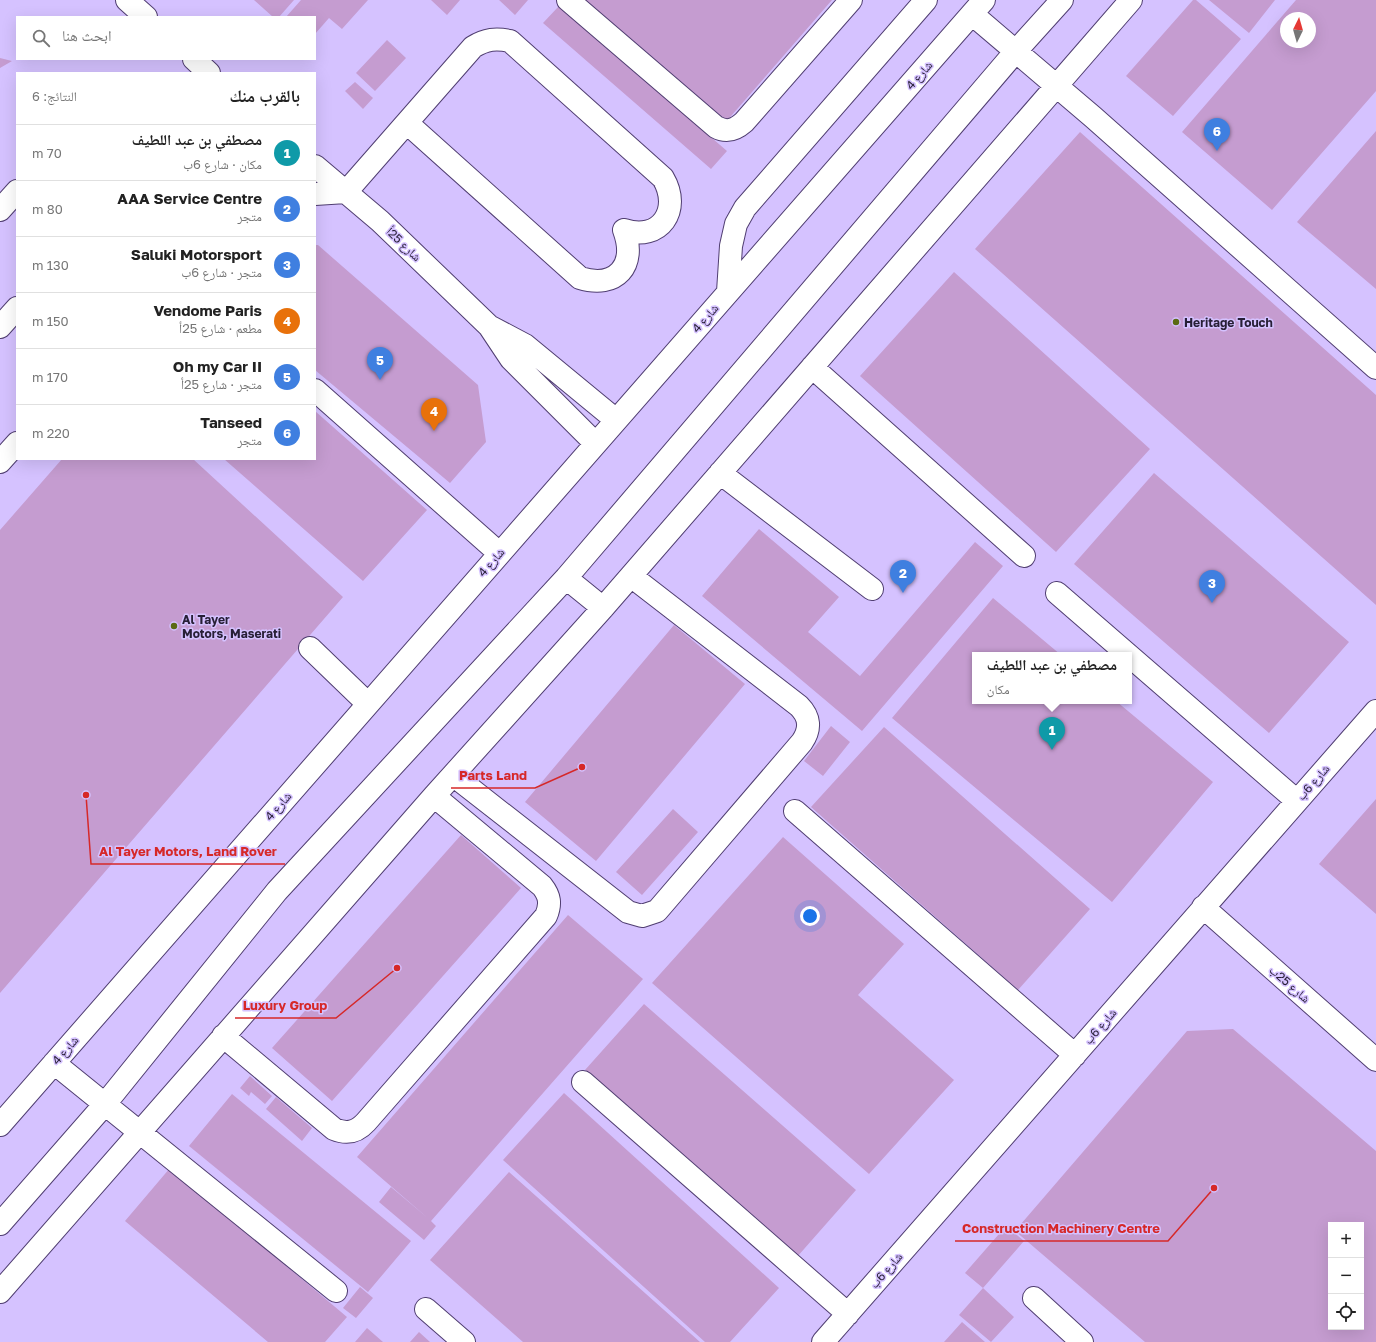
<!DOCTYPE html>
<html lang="ar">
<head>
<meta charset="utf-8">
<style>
  body { margin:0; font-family:"Golos Text","Noto Naskh Arabic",sans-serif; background:#f6f6f6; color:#222; direction:rtl }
  .controls { position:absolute; right:12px; bottom:12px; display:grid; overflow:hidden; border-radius:0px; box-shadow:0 4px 16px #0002 }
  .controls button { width:36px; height:36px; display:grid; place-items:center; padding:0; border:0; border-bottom:1px solid #e0e0e0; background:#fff; color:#222; font:20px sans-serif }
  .compass { position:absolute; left:1280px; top:12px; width:36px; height:36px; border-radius:50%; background:#fff; box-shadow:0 4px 16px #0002; rotate:5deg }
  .you { position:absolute; left:810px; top:916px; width:14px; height:14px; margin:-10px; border:3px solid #fff; border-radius:50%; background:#1a73e8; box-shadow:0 0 0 6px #1a73e833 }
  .badge { display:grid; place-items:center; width:26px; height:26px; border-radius:50%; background:#5b6a14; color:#fff; font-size:13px; font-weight:700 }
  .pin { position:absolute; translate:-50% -33px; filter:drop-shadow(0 1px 2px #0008) }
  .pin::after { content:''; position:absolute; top:21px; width:14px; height:12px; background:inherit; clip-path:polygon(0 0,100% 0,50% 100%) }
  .popup { position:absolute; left:972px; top:652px; width:160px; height:52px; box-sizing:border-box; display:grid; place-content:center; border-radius:0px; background:#fff; filter:drop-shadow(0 1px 3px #0005); font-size:13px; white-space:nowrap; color:#767676 }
  .popup b { font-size:15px; color:#222 }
  .popup::after { content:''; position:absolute; left:50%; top:100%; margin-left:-8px; border:8px solid transparent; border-top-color:#fff }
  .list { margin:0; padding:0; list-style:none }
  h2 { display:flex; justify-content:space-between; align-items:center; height:52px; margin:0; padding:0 16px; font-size:17px }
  h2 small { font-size:13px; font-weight:400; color:#767676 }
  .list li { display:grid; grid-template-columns:26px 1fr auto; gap:12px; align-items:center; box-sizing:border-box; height:56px; padding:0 16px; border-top:1px solid #e0e0e0 }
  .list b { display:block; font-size:15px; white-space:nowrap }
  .list p { margin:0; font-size:13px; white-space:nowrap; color:#767676 }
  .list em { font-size:13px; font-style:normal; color:#767676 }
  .icon { flex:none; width:22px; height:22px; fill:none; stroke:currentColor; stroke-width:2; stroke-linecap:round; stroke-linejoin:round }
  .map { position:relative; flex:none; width:1376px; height:1342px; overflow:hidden; direction:ltr }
  .search { position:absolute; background:#fff; box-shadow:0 4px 16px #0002; left:16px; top:16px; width:300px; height:44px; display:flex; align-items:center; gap:10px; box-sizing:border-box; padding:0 14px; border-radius:0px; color:#767676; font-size:15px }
  .panel { position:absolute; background:#fff; box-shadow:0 4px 16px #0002; left:16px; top:72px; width:300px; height:388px; border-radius:0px; direction:rtl }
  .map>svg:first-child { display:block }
  .building { fill:#c59cd0; fill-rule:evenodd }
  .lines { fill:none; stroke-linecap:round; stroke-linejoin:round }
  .minor-casing { stroke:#503e71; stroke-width:24 }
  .minor { stroke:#fff; stroke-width:22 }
  .poi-dot { fill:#5b6a14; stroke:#d5c2ff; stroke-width:1.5 }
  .labels { text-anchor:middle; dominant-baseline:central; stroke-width:3; stroke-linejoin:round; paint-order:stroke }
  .street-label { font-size:12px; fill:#271f36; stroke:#d5c2ff }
  .poi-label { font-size:12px; font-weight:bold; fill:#271f36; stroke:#d5c2ff; text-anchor:start }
  .leader { fill:none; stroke:#d62828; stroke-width:1.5 }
  .callout-dot { fill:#d62828; stroke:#d5c2ff; stroke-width:1.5 }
  .callout-label { font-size:13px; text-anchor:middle; font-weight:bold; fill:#d62828; stroke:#d5c2ff; stroke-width:3; stroke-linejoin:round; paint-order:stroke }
</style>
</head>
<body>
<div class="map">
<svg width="1376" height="1342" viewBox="0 0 1376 1342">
  <rect width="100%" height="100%" fill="#d5c2ff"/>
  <path class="building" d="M 254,0 L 294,0 L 279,17 L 273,17 Z
    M 301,0 L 368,0 L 342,29 L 329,18 L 315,34 L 315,17 L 286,17 Z
    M 431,0 L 460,0 L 447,15 Z
    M 499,0 L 528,0 L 515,15 Z
    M 581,0 L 832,0 L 725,123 Z
    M 1193,0 L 1196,0 L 1241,39 L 1173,116 L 1126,76 Z
    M 1209,0 L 1275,0 L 1249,33 Z
    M 1296,0 L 1376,0 L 1376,91 L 1272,210 L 1182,132 ZM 1286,18 L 1310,18 L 1310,42 L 1286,42 Z
    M 559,6 L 727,151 L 711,169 L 543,23 Z
    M 387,40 L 406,58 L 375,91 L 356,73 Z
    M 0,58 L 12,61 L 0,68 Z
    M 355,82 L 373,98 L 363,109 L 345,91 Z
    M 1376,131 L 1376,289 L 1297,222 Z
    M 1080,132 L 1376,395 L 1376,605 L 975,249 Z
    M 315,245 L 318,245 L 478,385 L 486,442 L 450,483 L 315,370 Z
    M 954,272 L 1150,449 L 1056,552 L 860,376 Z
    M 315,411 L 427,510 L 363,581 L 224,459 L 315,459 Z
    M 62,459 L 193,459 L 343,597 L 0,993 L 0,530 Z
    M 1154,473 L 1349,642 L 1269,733 L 1074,564 Z
    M 759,529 L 839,597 L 808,632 L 860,676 L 975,542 L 1003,566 L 862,731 L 702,596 Z
    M 993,598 L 1061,655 L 975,655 L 975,701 L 1116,701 L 1213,782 L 1112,902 L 892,718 Z
    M 674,625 L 745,684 L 596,861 L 525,802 Z
    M 831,726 L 850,742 L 823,776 L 804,761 Z
    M 884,727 L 1090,909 L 1018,990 L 811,807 Z
    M 1376,799 L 1376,914 L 1319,864 Z
    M 673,809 L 698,832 L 642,895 L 616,872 Z
    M 461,835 L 521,888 L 332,1101 L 272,1048 Z
    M 783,837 L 904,944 L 858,995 L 954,1080 L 869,1174 L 652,983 Z
    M 568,915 L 643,979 L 431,1221 L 436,1226 L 424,1240 L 379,1202 L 391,1187 L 429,1219 L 357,1157 Z
    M 644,1004 L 856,1190 L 797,1257 L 585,1070 Z
    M 1233,1029 L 1376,1151 L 1376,1342 L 1145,1342 L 1015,1231 L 1187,1031 ZM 1331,1225 L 1361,1225 L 1361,1327 L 1331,1327 Z
    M 250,1076 L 272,1096 L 265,1104 L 251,1092 L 249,1096 L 240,1088 Z
    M 564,1093 L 779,1288 L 730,1342 L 705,1342 L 503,1160 Z
    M 232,1094 L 411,1241 L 368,1292 L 189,1146 Z
    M 276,1097 L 312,1128 L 302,1141 L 266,1109 Z
    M 170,1168 L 347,1317 L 325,1342 L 268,1342 L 125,1221 Z
    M 509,1172 L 700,1342 L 523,1342 L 430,1260 Z
    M 1006,1226 L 1024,1241 L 983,1288 L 965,1273 Z
    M 360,1287 L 373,1298 L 356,1318 L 343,1308 Z
    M 983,1288 L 1014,1317 L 991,1342 L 959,1315 Z
    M 962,1322 L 985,1342 L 944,1342 Z
    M 367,1328 L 383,1342 L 355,1342 Z
    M 419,1332 L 430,1342 L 410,1342 Z"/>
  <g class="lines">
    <g class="minor-casing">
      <path id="minor" d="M 127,0 L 146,17
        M 568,0 L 716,127 C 727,133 735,130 744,122 L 851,0
        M 972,14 L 1093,117 L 1376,368
        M 194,59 L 209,73
        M 407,123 L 580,278 C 616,289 637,266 624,230
        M 315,166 L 380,221 L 489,326 L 511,359 L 595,443
        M 315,194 L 346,192 L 473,47 C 486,39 496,38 510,41 L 663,178 C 682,210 660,242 624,230
        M 0,210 L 17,191
        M 728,292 L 731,246 L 736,224 L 745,208 L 926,0
        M 489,326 L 525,345 L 616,420
        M 0,327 L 17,308
        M 812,367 L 1024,556
        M 315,390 L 499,553
        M 0,462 L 17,443
        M 720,473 L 872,589
        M 566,578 L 603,608
        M 1057,593 L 1297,801
        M 310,648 L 367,703
        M 453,775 L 628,912 L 642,916 L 657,911 L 802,742 C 811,729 810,717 799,706 L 631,576
        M 795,811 L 1075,1055
        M 1203,907 L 1376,1060
        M 223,1036 L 334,1129 C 346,1134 356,1133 366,1122 L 546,916 C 551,904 550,896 542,886 L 434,796
        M 54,1063 L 336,1291
        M 583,1082 L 848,1314
        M 0,1125 L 984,0
        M 0,1224 L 105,1104 L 277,891 L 566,578 L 1016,51 L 1062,0
        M 0,1292 L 434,796 L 603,608 L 1131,0
        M 1034,1298 L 1082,1342
        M 426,1309 L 464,1342
        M 823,1342 L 1376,711"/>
    </g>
    <use href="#minor" class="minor"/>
  </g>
  <g class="poi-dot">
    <circle cx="1176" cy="322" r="4"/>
    <circle cx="174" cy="626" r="4"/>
  </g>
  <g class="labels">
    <g class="street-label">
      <text transform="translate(919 75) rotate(-49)">شارع 4</text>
      <text transform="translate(404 244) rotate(44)">شارع 25أ</text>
      <text transform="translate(705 318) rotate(-49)">شارع 4</text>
      <text transform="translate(491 562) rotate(-49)">شارع 4</text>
      <text transform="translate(1313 782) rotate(-49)">شارع 6ب</text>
      <text transform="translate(278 806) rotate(-49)">شارع 4</text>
      <text transform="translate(1290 984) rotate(41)">شارع 25ب</text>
      <text transform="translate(1100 1026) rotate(-49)">شارع 6ب</text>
      <text transform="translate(65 1050) rotate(-49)">شارع 4</text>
      <text transform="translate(886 1270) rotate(-49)">شارع 6ب</text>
    </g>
    <g class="poi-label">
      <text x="1184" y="322">Heritage Touch</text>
      <text x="182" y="619">Al Tayer<tspan x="182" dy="14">Motors, Maserati</tspan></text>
    </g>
  </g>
  <path class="leader" d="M582 767L535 788H451M86 795L91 864H285M397 968L336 1018H235M1214 1188L1168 1241H955"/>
  <g class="callout-dot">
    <circle cx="582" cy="767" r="4"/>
    <circle cx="86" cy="795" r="4"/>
    <circle cx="397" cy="968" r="4"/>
    <circle cx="1214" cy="1188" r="4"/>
  </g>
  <g class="callout-label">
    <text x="493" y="780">Parts Land</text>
    <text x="188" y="856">Al Tayer Motors, Land Rover</text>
    <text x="285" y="1010">Luxury Group</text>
    <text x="1061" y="1233">Construction Machinery Centre</text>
  </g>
</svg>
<div class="controls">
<button>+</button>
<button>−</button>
<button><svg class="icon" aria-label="locate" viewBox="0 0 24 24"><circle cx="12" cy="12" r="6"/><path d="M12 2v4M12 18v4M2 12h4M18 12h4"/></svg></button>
</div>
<svg class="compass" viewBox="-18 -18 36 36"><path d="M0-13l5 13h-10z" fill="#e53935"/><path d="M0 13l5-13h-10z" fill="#767676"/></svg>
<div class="you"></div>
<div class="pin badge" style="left:1052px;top:750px;background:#0f9aa8">1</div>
<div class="popup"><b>مصطفي بن عبد اللطيف</b>مكان</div>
<div class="pin badge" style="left:903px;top:593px;background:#3f7fe0">2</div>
<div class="pin badge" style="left:1212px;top:603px;background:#3f7fe0">3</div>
<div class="pin badge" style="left:434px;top:431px;background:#e8710a">4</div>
<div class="pin badge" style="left:380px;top:380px;background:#3f7fe0">5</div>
<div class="pin badge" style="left:1217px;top:151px;background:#3f7fe0">6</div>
<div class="search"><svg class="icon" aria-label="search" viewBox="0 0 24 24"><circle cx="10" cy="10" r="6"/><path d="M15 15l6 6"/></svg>ابحث هنا</div>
<section class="panel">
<h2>بالقرب منك<small>النتائج: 6</small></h2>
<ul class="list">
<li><span class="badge" style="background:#0f9aa8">1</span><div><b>مصطفي بن عبد اللطيف</b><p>مكان · شارع 6ب</p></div><em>70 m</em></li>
<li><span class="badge" style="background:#3f7fe0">2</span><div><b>AAA Service Centre</b><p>متجر</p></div><em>80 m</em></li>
<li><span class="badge" style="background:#3f7fe0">3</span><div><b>Saluki Motorsport</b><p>متجر · شارع 6ب</p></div><em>130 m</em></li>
<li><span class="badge" style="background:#e8710a">4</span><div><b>Vendome Paris</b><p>مطعم · شارع 25أ</p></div><em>150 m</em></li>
<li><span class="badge" style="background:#3f7fe0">5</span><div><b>Oh my Car II</b><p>متجر · شارع 25أ</p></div><em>170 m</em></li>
<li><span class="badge" style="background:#3f7fe0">6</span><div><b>Tanseed</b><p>متجر</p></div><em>220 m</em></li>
</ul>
</section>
</div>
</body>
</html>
